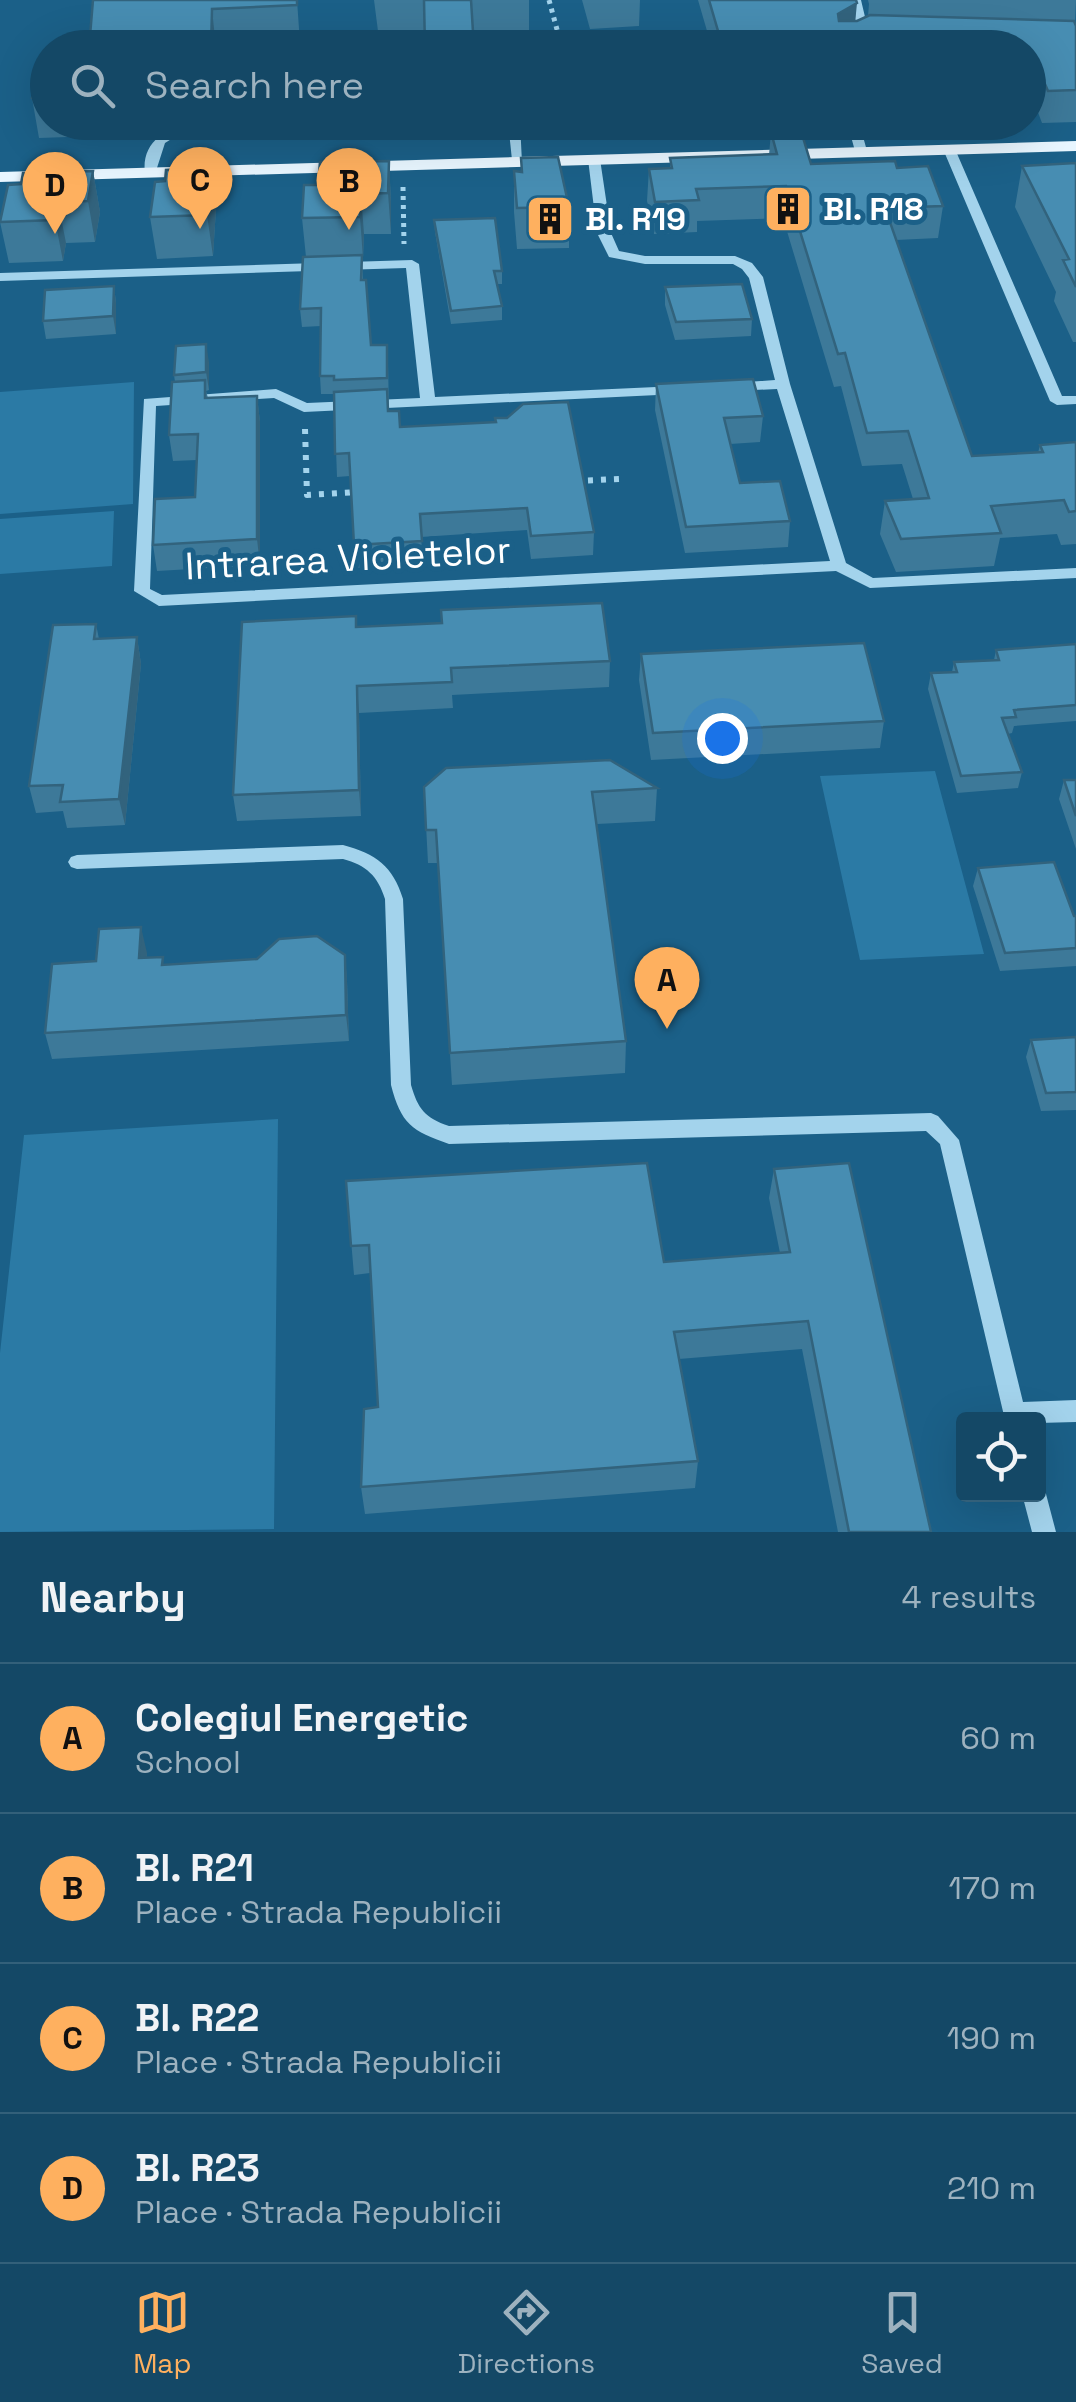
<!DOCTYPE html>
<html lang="en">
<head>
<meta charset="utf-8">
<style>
  body { margin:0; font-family:"Space Grotesk",sans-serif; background:#21526f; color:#f1f3f6 }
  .controls { position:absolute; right:30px; bottom:30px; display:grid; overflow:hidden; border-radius:10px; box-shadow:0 10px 40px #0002 }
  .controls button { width:90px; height:90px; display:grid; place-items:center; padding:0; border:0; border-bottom:2px solid #33607a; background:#144866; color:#f1f3f6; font:50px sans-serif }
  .you { position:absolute; left:722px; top:738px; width:35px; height:35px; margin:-25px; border:8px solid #fff; border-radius:50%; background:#1a73e8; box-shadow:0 0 0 15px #1a73e833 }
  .badge { display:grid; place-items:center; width:65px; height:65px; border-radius:50%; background:#feb05f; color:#111; font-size:32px; font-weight:700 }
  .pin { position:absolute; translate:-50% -82px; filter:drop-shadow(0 2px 5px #0008) }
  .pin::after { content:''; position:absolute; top:52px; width:35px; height:30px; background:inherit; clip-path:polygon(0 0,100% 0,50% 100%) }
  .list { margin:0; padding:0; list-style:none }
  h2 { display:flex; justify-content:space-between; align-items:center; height:130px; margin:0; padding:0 40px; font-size:42px }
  h2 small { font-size:32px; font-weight:400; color:#9db2bf }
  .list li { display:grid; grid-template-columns:65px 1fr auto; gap:30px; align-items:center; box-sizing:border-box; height:150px; padding:0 40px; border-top:2px solid #33607a }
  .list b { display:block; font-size:38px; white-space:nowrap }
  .list p { margin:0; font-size:32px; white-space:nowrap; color:#9db2bf }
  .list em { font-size:32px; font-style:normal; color:#9db2bf }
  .icon { flex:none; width:55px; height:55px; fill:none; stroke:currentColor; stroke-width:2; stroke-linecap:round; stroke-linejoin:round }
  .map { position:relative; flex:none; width:1076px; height:1532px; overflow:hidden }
  .search { position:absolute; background:#144866; box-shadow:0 10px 40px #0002; left:30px; right:30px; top:30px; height:110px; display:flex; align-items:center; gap:25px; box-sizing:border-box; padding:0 35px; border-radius:55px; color:#9db2bf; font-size:38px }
  .sheet { height:730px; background:#144866 }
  nav { display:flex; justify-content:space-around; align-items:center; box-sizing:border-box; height:140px; border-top:2px solid #33607a; background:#144866; font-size:28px; color:#9db2bf }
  nav a { display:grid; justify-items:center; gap:5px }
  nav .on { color:#feb05f }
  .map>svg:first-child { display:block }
  .green { fill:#2b7aa5 }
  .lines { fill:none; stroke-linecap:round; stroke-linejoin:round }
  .path-far1 { stroke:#a3d3ec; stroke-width:5; stroke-dasharray:4 5; stroke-linecap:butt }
  .path { stroke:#a3d3ec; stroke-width:6; stroke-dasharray:5 8; stroke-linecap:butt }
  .minor { fill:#a3d3ec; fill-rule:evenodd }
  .major { fill:#e8f6ff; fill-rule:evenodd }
  .wall { fill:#3d7999 }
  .shaded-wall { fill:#32637d }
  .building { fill:#478db2; stroke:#32637d; stroke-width:2.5 }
  .labels { text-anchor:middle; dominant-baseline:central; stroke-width:10; stroke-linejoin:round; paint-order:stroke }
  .far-poi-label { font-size:32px; font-weight:bold; fill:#fff; stroke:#1b6088; text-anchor:start }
  .street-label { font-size:38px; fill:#fff; stroke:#1b6088 }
</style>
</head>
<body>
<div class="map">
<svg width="1076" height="1532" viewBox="0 0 1076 1532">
  <rect width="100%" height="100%" fill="#1b6088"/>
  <path class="green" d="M 134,382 L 133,504 L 0,514 L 0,392 Z
    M 114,511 L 112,566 L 0,574 L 0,519 Z
    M 935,771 L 984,954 L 860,960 L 820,776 Z
    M 278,1119 L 274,1529 L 0,1532 L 0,1353 L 24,1135 Z"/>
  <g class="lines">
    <path class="path-far1" d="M 549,0 L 562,48
      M 403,187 L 404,244"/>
    <path class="path" d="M 305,429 L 307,495 L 358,492
      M 575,481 L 619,479"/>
    <path class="minor" d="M 849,0 L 861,0 L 870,38 L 853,48 L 836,48 L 858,36 Z
      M 192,122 L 216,122 L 181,133 L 165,143 L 155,174 L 145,174 C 141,143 164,129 192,122 Z
      M 508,122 L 520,122 L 522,163 L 512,160 Z
      M 847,122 L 859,122 L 867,151 L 865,154 L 855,151 Z
      M 949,145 L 955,149 L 1062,396 L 1076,396 L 1076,404 L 1057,405 L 1050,401 L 943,149 Z
      M 594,155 L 600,159 L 611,233 L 619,251 L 645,256 L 735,256 L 752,263 L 763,277 L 790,384 L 846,563 L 873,578 L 1076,568 L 1076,578 L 870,588 L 836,571 L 159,606 L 134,591 L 144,399 L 276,389 L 307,403 L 420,398 L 406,268 L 0,281 L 0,273 L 412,260 L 419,264 L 435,397 L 678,386 L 685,390 L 678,394 L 304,412 L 274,398 L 156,406 L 150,589 L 162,595 L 830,561 L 777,389 L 734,391 L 727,387 L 734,383 L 775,380 L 749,278 L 742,269 L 733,264 L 645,264 L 609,257 L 597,233 L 588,159 Z
      M 343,845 C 376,854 393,866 403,899 L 411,1085 C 418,1109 425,1118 449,1126 L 931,1113 L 938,1116 L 959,1140 L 1023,1402 L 1076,1400 L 1076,1422 L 1038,1423 L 1038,1420 L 1005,1420 L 940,1144 L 926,1131 L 449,1144 C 412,1131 401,1124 391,1085 L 385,899 C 378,876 366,865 343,859 L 77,869 L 71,867 L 68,862 L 71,857 L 77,855 Z
      M 1038,1485 L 1046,1494 L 1056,1532 L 1032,1532 L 1022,1494 L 1038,1494 Z"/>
    <path class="major" d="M 1076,141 L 1076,151 L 0,182 L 0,172 Z"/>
  </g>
  <path class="wall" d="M 93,0 L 297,0 L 300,43 L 216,48 Z
    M 374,0 L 529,0 L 529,32 L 379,39 Z
    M 582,0 L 640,0 L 639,26 L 590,29 Z
    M 698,0 L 856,0 L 855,21 L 868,16 L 869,4 L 868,0 L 1076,0 L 1075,23 L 1076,26 L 1076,122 L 1042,123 L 1036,107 L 1028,107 L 1028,48 L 712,48 Z
    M 48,63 L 48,122 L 97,122 L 96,136 L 39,138 L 32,98 Z
    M 294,122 L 347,122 L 347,126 L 295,127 Z
    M 428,122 L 477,122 L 477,123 L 428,124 Z
    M 874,122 L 917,122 L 917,125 L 874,126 Z
    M 771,132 L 811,164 L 897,168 L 943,206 L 938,238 L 896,240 L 972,456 L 1038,453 L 1040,445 L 1076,442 L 1076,544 L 1061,545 L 1057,534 L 1000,538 L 994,566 L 896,572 L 880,534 L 885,501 L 913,499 L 902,464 L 862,466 L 841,386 L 834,387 L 783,218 L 697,221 L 697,232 L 654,234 L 647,201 L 649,169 L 670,169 L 670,158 L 769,155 Z
    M 521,158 L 569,207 L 569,248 L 517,249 L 514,212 L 514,171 L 521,172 Z
    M 389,161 L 391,202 L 391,234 L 364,234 L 363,258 L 362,258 L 363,280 L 371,345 L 388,363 L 389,411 L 400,427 L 594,532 L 593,555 L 531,559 L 527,530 L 421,537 L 423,564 L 356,568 L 350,476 L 337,477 L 334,394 L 321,394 L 320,376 L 321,326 L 302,327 L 300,309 L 306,257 L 302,218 L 318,185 Z
    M 1076,163 L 1076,342 L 1073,342 L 1054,301 L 1056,292 L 1015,207 L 1022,166 Z
    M 211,168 L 216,209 L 213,256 L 157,259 L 150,217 L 165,181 Z
    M 93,171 L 100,212 L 95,242 L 66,243 L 63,261 L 9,263 L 0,222 Z
    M 434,220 L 502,271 L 502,284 L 497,284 L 502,306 L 502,320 L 451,324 L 435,232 Z
    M 114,286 L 116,303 L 116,334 L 46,339 L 43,321 Z
    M 665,287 L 752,319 L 751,336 L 675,340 L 665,305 Z
    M 209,362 L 209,390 L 206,391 L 208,398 L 257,396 L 260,422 L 260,565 L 157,571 L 153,545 L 195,497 L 197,460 L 173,461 L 169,435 L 175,382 L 174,375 Z
    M 656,384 L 763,416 L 760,442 L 730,444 L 740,483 L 790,521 L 788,547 L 685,553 L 655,410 Z
    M 96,624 L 99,639 L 137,637 L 141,664 L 125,825 L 67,828 L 63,811 L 36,813 L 29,786 Z
    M 356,627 L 610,661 L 609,687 L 452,695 L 453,708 L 359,713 L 361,816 L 237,821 L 233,795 Z
    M 1076,644 L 1076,721 L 1014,726 L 1012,733 L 1008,734 L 1022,772 L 1018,788 L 957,793 L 928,689 L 931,673 L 952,672 L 954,662 L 994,660 L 996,650 Z
    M 641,654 L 884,721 L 880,748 L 651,760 L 639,680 Z
    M 1064,780 L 1076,780 L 1076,849 L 1059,799 Z
    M 424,787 L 657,788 L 655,821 L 597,824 L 626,1041 L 625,1073 L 452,1085 L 438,863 L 428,863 Z
    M 978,868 L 1076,916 L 1076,966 L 1000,971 L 973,886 Z
    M 147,953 L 146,958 L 165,965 L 345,955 L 347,981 L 349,1041 L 52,1059 L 45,1033 L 96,961 Z
    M 1076,1037 L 1076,1110 L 1041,1111 L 1026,1057 L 1031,1040 Z
    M 774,1169 L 931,1532 L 838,1532 L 802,1349 L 679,1359 L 698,1461 L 695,1488 L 365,1514 L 361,1487 L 378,1407 L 370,1273 L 354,1275 L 346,1181 L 664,1262 L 780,1253 L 769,1198 Z"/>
  <path class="shaded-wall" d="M 857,3 L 854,34 L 834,45 L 838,14 Z
    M 212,9 L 216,48 L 211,48 Z
    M 389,161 L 391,202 L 391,234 L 388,193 Z
    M 211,168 L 216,209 L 213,256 L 207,215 Z
    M 93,171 L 100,212 L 95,242 L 88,201 Z
    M 361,194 L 364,234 L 363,258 L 360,217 Z
    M 58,202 L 66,243 L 63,261 L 55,220 Z
    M 114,286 L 116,303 L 116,334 L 113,316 Z
    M 206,344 L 209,362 L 209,390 L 206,372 Z
    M 257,396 L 260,422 L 260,565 L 257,539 Z
    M 137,637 L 141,664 L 125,825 L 119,799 Z
    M 357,686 L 359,713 L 361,816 L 359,790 Z
    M 141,927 L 147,953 L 144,984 L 139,958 Z
    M 345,955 L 347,981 L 349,1041 L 346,1015 Z"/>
  <path class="building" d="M 93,0 L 297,0 L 297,5 L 212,9 L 211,48 L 89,48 Z
    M 424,0 L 471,0 L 474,48 L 425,48 Z
    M 709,0 L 856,0 L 857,3 L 838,14 L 839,21 L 857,21 L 870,15 L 1074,21 L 1076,26 L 1076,90 L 1048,91 L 1041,75 L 1028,75 L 1028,48 L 723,48 Z
    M 38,63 L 48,63 L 48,98 L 32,98 Z
    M 801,131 L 811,164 L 895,161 L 897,168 L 928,166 L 943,206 L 885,208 L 972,456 L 1043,452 L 1040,445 L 1076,442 L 1076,511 L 1069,512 L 1064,500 L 991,506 L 1001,533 L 901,539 L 885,501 L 929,498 L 908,431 L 867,433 L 845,353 L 838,354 L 786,186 L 696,189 L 699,200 L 655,202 L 649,169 L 672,168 L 670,158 L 777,154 L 771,132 Z
    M 558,157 L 569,207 L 517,208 L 514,171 L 522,172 L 521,158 Z
    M 389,161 L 388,193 L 361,194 L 360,217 L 302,218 L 304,185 L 318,185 L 320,162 Z
    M 1076,163 L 1076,287 L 1063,260 L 1069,259 L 1022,166 Z
    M 211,168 L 207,215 L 150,217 L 155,182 L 165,181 L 166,170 Z
    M 93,171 L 88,201 L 58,202 L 55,220 L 0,222 L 8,185 L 21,184 L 23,173 Z
    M 495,218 L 502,271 L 494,271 L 502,306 L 451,311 L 434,220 Z
    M 362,255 L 361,280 L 366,280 L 371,345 L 387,345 L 387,378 L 334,380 L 334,376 L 320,376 L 321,308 L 300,309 L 303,257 Z
    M 742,284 L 752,319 L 676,322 L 665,287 Z
    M 114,286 L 113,316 L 43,321 L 45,290 Z
    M 206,344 L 206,372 L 174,375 L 176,346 Z
    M 753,379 L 763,416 L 724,418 L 740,483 L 780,481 L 790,521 L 686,527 L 656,384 Z
    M 205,380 L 205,398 L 257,396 L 257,539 L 153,545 L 155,499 L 195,497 L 198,434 L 169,435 L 172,382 Z
    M 387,389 L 388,411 L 399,411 L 400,427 L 496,422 L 495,418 L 507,418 L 523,404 L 568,402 L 594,532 L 531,536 L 527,508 L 420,514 L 422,541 L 354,545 L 349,453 L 335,454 L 334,392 Z
    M 602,603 L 610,661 L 451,668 L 452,682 L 357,686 L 359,790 L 233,795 L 242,622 L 356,616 L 356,627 L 442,623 L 441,610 Z
    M 96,624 L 94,639 L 137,637 L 119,799 L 60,802 L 63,785 L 29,786 L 53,625 Z
    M 864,643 L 884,721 L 653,733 L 641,654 Z
    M 1076,644 L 1076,705 L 1014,710 L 1016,717 L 1002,718 L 1022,772 L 961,776 L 931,673 L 957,672 L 954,662 L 999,660 L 996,650 Z
    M 610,760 L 657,788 L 592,792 L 626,1041 L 450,1053 L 436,830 L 426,830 L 424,787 L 446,768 Z
    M 1064,780 L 1076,780 L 1076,816 Z
    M 1054,862 L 1074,916 L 1076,916 L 1076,948 L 1005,953 L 978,868 Z
    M 141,927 L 139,958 L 163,957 L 162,965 L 257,959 L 279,939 L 317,936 L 345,955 L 346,1015 L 45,1033 L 52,964 L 96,961 L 99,929 Z
    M 1076,1037 L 1076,1092 L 1046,1093 L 1031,1040 Z
    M 647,1163 L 664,1262 L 790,1252 L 774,1169 L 849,1163 L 931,1532 L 849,1532 L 808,1321 L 674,1332 L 698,1461 L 361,1487 L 364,1409 L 378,1407 L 369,1245 L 351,1246 L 346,1181 Z"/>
  <defs>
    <g id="building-square" transform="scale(2.5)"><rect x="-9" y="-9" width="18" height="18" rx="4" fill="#feb05f" stroke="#1b6088"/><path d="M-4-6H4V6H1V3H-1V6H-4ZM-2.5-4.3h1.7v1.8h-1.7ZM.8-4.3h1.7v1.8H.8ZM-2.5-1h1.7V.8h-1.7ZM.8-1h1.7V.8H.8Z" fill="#111"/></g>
  </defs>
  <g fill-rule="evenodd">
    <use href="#building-square" x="788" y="209"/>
    <use href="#building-square" x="550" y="219"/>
  </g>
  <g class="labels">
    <g class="far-poi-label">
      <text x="823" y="209">Bl. R18</text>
      <text x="585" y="219">Bl. R19</text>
    </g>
    <g class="street-label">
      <text transform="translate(348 558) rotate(-3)">Intrarea Violetelor</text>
    </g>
  </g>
</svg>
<div class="controls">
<button><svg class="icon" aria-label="locate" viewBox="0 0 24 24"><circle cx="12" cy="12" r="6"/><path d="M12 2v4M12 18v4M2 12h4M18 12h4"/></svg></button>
</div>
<div class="you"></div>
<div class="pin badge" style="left:667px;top:1029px">A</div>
<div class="pin badge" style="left:349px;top:230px">B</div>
<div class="pin badge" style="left:200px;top:229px">C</div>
<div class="pin badge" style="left:55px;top:234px">D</div>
<div class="search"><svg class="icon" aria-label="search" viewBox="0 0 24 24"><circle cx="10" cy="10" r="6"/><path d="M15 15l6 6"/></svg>Search here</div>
</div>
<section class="sheet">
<h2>Nearby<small>4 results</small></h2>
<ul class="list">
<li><span class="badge">A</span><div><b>Colegiul Energetic</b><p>School</p></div><em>60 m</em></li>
<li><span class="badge">B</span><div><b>Bl. R21</b><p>Place · Strada Republicii</p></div><em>170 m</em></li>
<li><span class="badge">C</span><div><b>Bl. R22</b><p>Place · Strada Republicii</p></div><em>190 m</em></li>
<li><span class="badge">D</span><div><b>Bl. R23</b><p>Place · Strada Republicii</p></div><em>210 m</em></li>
</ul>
</section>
<nav>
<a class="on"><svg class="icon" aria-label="map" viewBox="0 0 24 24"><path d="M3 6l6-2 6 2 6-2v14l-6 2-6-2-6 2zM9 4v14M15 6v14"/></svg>Map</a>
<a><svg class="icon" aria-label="directions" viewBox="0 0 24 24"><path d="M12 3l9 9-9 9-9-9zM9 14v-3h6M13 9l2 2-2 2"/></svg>Directions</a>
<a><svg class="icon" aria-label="saved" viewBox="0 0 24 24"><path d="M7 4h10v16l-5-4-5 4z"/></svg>Saved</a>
</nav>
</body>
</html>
